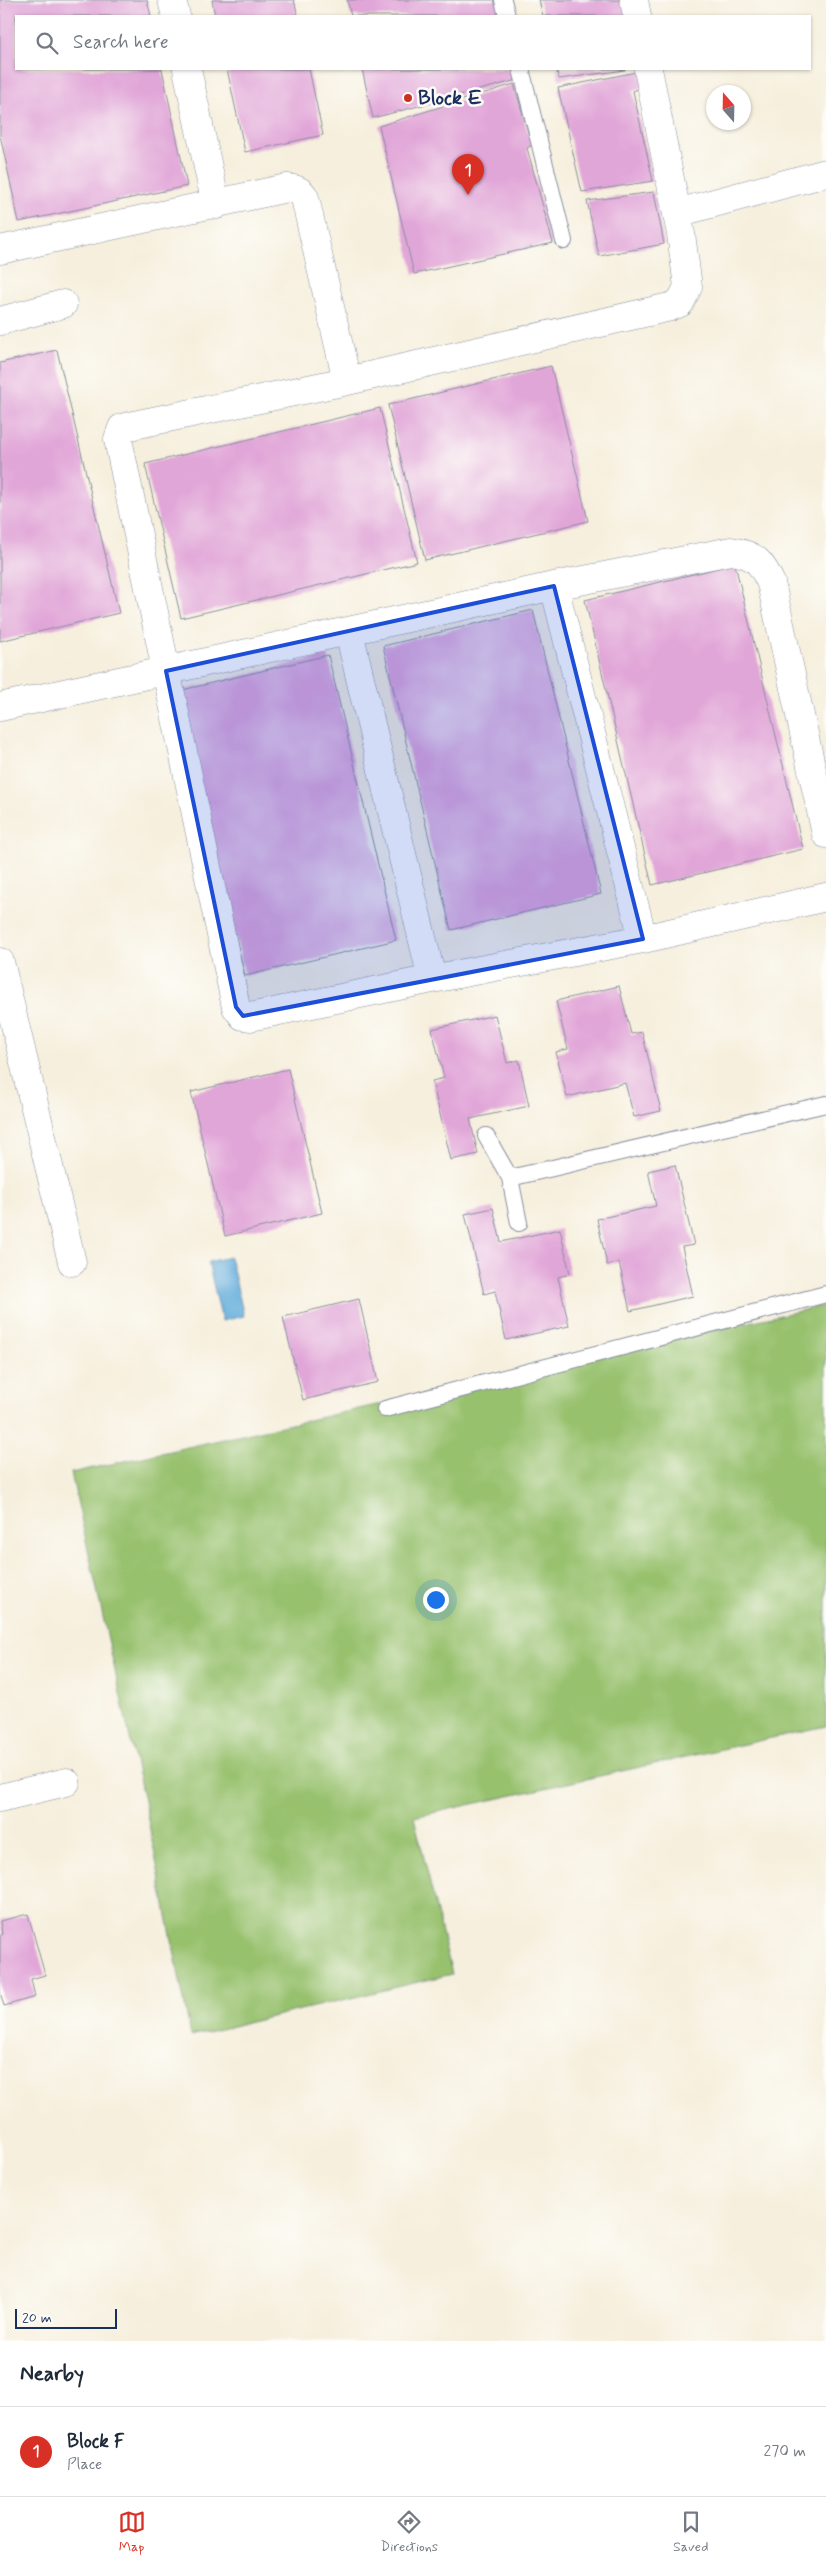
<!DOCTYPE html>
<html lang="en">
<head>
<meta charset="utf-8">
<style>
  body { margin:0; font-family:Mynerve,sans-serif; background:#f2f2f3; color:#1f2937 }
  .compass { position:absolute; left:706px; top:85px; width:45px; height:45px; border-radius:50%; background:#fff; box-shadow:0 1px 4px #0004; rotate:340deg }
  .scale { position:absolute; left:15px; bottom:12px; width:102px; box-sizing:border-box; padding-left:5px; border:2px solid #1b2f5e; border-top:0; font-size:14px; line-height:18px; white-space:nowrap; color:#1b2f5e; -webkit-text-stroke:4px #fdfcf7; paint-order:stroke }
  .you { position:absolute; left:435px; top:1599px; width:18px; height:18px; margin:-12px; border:4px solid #fff; border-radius:50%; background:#1a73e8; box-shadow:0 0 0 8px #1a73e833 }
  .badge { display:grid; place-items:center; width:32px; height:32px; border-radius:50%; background:#d93025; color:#fff; font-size:16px; font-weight:700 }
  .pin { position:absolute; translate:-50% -41px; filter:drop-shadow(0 1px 2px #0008) }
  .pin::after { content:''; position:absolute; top:26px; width:18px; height:15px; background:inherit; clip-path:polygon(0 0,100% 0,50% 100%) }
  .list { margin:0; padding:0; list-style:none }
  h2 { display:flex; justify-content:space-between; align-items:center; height:65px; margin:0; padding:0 20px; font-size:21px }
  h2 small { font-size:16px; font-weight:400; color:#747a83 }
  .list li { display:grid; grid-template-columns:32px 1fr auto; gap:15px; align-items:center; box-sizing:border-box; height:90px; padding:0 20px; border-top:1px solid #e0e1e3 }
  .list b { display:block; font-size:19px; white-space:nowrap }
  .list p { margin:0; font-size:16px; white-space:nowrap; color:#747a83 }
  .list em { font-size:16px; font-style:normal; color:#747a83 }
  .icon { flex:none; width:28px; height:28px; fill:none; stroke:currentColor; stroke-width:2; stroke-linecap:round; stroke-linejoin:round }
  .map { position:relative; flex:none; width:826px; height:2341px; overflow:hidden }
  .search { position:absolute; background:#fff; box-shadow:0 1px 4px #0004; left:15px; right:15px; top:15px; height:55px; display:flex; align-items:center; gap:12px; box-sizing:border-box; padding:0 18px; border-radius:0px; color:#747a83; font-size:19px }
  .sheet { height:155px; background:#fff }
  nav { display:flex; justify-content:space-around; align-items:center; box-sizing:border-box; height:70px; border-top:1px solid #e0e1e3; background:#fff; font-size:14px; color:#747a83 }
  nav a { display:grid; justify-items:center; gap:2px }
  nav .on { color:#d93025 }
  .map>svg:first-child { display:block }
  .green { fill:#97c16d; stroke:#597866 }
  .water { fill:#63addb; stroke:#3f6e9c }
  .building { fill:#e1a6d8 }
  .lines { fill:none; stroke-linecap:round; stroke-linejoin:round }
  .lane-casing { stroke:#888f9e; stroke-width:18 }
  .street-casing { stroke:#888f9e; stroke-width:29 }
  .lane { stroke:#fff; stroke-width:16 }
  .street { stroke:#fff; stroke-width:28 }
  .marked { fill:#1d4ed8; fill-opacity:0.2; stroke:#1d4ed8; stroke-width:4; stroke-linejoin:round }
  .poi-dot { fill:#c8321e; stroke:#fdfcf7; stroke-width:2 }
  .labels { text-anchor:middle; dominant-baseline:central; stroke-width:5; stroke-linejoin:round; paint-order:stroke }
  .poi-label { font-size:20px; font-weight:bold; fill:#1b2f5e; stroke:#fdfcf7; text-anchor:start }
</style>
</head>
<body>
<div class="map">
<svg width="826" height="2341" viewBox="0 0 826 2341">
  <rect width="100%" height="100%" fill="#fdfcf7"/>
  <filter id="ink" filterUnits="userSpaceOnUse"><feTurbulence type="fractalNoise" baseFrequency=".02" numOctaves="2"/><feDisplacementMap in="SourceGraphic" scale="10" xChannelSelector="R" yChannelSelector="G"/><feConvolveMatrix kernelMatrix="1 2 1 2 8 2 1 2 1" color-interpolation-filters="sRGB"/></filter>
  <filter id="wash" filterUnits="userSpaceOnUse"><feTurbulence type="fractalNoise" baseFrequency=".0096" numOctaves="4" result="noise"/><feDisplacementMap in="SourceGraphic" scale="20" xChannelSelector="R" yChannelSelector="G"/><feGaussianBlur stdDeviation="1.12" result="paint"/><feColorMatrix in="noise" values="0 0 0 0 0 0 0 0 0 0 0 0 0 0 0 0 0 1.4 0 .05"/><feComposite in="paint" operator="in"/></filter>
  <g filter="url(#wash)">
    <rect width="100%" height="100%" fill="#f6efdd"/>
    <path class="green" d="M 826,1305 L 826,1726 L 414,1817 L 452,1974 L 191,2036 L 146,1810 L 71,1473 Z"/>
    <path class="water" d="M 230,1257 L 244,1316 L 222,1321 L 208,1262 Z"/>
    <g id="blocks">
      <path class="building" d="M 0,0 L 147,0 L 151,16 L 16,16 L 16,69 L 162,69 L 187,186 L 19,222 L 0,135 Z
        M 212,0 L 294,0 L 298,16 L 215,16 Z
        M 347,0 L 504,0 L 508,16 L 351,16 Z
        M 539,0 L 622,0 L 627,16 L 543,16 Z
        M 227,69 L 309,69 L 323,135 L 245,152 Z
        M 362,69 L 519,69 L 521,79 L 373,118 Z
        M 556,69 L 625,69 L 625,70 L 559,79 Z
        M 641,71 L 644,86 L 633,91 L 653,181 L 582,192 L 558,88 Z
        M 514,84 L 532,145 L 527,148 L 553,243 L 414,274 L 379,126 Z
        M 654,192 L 664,244 L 599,256 L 587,201 Z
        M 57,350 L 119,613 L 0,641 L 0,363 Z
        M 551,366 L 588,521 L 425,560 L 388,405 Z
        M 380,408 L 417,562 L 181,618 L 145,464 Z
        M 735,564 L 803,849 L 652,885 L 585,600 Z
        M 533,610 L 601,894 L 451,930 L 383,646 Z
        M 328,655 L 396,940 L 245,976 L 178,691 Z
        M 619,986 L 631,1034 L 642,1032 L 661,1111 L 634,1117 L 625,1083 L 567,1097 L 556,1052 L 568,1049 L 556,1001 Z
        M 495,1015 L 507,1063 L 519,1060 L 529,1106 L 470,1119 L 478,1154 L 451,1160 L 432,1081 L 444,1078 L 432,1029 Z
        M 288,1069 L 322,1213 L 225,1236 L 191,1092 Z
        M 675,1165 L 694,1245 L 682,1247 L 693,1296 L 630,1311 L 619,1262 L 607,1265 L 597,1219 L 656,1206 L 648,1171 Z
        M 493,1208 L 501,1242 L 560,1229 L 570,1274 L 558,1277 L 569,1326 L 506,1340 L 495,1291 L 484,1294 L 465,1214 Z
        M 359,1299 L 378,1382 L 303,1400 L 283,1317 Z
        M 28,1914 L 45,1975 L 31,1979 L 35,1997 L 4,2006 L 0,1992 L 0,1935 L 2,1934 L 0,1921 Z"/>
    </g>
  </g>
  <g filter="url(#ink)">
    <use href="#blocks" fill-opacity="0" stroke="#888f9e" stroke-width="1"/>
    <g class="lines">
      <g class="lane-casing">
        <path id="lane" d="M 503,0 L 507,16
          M 521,69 L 564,241
          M 486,1136 L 510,1178 L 826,1104
          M 510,1178 L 519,1223
          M 385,1409 L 826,1294"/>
      </g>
      <g class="street-casing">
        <path id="street" d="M 172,0 L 176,16
          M 634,0 L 637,16
          M 187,69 L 216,205
          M 648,69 L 681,234 L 688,287 L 680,303 L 670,307 L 347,381 L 129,426 L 122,428 L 118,439 L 236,1007 L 243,1016 L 250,1017 L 432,979 L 643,939 L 826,897
          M 677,213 L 826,173
          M 0,250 L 287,188 C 296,189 301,190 305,198 L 347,381
          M 0,321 L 63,304
          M 554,586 L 643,939
          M 349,632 L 432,979
          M 0,707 L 554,586 L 731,551 C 756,555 760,561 771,583 L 826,834
          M 0,962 L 72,1262
          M 0,1798 L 66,1782"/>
      </g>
      <use href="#lane" class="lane"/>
      <use href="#street" class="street"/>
    </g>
  </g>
  <path class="marked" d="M 554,586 L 643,939 L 243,1016 L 236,1007 L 166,671 Z"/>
  <circle class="poi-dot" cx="408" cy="98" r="5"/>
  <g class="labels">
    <g class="poi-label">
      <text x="418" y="98">Block E</text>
    </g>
  </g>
</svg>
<svg class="compass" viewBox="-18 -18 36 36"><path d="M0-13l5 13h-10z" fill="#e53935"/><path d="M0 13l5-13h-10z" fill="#747a83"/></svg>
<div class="scale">20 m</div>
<div class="you"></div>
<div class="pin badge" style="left:468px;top:195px">1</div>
<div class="search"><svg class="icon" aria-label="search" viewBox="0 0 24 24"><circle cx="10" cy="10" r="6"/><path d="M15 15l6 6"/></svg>Search here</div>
</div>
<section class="sheet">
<h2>Nearby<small></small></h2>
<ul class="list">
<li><span class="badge">1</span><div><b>Block F</b><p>Place</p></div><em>270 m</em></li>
</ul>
</section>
<nav>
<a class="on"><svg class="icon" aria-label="map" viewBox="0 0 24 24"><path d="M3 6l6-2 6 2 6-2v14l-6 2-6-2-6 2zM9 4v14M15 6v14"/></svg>Map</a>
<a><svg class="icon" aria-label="directions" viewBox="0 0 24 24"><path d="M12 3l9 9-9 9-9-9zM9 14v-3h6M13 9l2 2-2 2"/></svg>Directions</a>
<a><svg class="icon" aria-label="saved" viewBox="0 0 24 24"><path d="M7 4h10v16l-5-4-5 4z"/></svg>Saved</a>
</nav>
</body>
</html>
